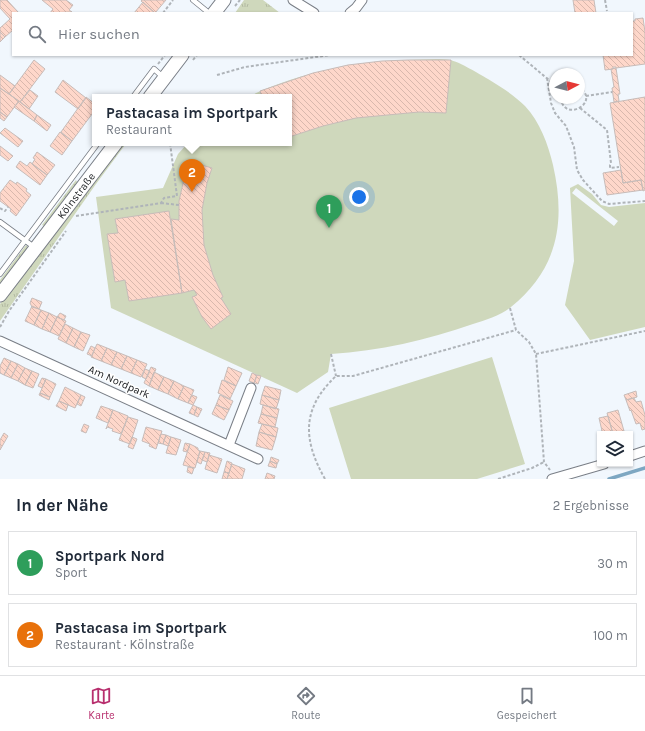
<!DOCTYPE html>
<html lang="de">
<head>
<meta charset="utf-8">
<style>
  body { margin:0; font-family:Karla,sans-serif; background:#f2f2f3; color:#1f2937 }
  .controls { position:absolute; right:12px; bottom:12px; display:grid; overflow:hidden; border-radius:0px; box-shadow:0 1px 3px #0004 }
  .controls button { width:36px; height:36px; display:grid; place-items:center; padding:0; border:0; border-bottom:1px solid #e0e1e3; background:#fff; color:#1f2937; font:20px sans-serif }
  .compass { position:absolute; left:549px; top:68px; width:36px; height:36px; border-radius:50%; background:#fff; box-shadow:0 1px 3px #0004; rotate:83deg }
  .you { position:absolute; left:359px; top:197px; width:14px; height:14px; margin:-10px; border:3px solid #fff; border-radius:50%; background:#1a73e8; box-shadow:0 0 0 6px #1a73e833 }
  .badge { display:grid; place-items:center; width:26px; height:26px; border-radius:50%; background:#b82f6e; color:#fff; font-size:13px; font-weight:700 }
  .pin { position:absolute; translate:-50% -33px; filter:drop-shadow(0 1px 2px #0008) }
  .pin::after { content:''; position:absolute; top:21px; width:14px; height:12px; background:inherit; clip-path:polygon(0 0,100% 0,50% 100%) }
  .popup { position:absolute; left:92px; top:94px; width:200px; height:52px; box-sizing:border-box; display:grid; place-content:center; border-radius:0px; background:#fff; filter:drop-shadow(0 1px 3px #0005); font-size:13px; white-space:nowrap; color:#747a83 }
  .popup b { font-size:15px; color:#1f2937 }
  .popup::after { content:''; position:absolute; left:50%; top:100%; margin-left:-8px; border:8px solid transparent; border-top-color:#fff }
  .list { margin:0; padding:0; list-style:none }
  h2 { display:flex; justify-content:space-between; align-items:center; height:52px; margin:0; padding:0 16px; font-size:17px }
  h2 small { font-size:13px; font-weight:400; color:#747a83 }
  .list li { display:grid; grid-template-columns:26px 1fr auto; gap:12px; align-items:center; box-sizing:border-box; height:64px; margin:0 8px 8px; padding:0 8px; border:1px solid #e0e1e3; border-radius:0px }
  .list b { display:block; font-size:15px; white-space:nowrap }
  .list p { margin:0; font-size:13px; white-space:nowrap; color:#747a83 }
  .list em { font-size:13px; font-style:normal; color:#747a83 }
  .icon { flex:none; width:22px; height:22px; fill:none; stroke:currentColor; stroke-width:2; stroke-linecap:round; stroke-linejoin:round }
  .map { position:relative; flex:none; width:645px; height:479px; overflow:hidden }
  .search { position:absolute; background:#fff; box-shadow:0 1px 3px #0004; left:12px; right:12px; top:12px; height:44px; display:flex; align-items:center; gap:10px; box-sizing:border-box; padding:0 14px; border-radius:0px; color:#747a83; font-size:15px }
  .sheet { height:196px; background:#fff }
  nav { display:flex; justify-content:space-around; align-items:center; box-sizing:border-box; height:56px; border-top:1px solid #e0e1e3; background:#fff; font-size:11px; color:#747a83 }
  nav a { display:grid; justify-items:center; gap:2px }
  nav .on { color:#b82f6e }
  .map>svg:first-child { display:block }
  .grass { fill:url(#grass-tufts) }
  .garden { fill:#cfd8bc; fill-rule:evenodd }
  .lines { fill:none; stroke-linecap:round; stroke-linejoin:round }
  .stream { stroke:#7da7c2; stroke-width:3.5 }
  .building { fill:url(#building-back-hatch); stroke:#c7bcb9 }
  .lane-casing { stroke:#797e86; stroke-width:6 }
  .street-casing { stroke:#797e86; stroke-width:11 }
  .secondary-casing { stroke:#797e86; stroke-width:15 }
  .path { stroke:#afb4b9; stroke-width:2; stroke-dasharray:3 2; stroke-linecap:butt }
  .lane { stroke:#fff; stroke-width:4.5 }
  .street { stroke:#fff; stroke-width:9 }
  .secondary { stroke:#fff; stroke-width:13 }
  .labels { text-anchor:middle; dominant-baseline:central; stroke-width:3; stroke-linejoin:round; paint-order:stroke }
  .street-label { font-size:11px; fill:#202326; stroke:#fff }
</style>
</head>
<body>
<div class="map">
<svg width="645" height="479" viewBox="0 0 645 479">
  <defs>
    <pattern id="grass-tufts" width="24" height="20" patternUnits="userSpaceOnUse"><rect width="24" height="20" fill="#cfd8bc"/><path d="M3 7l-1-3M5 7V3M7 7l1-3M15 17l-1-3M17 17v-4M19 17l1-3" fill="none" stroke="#b1b9a1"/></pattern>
    <pattern id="building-back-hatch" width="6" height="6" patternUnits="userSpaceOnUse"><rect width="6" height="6" fill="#fed7ca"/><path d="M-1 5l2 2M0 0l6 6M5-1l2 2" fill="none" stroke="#d9b8ad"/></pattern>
  </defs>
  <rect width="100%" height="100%" fill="#f1f7fd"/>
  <path class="grass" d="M 244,0 L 263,0 L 280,13 L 235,13 Z
    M 125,145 L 96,184 L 0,321 L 0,304 L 120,146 Z
    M 76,180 L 78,184 L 46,225 L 44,226 L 42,225 Z
    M 26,245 L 28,248 L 0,286 L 0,280 Z"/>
  <path class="garden" d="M 408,60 C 421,60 437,58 450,60 C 460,62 479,74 488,79 C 501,87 514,95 525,106 C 540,122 548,144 553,165 C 566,222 558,269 511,307 C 500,316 486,320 473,324 C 427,340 379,351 331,354 L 328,372 L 297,393 L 111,308 L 96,197 L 163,188 L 178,154 L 188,143 L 289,143 L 289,97 L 248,97 C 296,73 355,62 408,60 Z
    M 578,184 L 592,194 L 601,205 L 609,207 L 645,203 L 645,327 L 590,340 L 565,305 L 574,261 L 570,188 ZM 576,188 L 618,221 L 614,226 L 572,193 Z
    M 492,357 L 525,464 L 477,479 L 351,479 L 329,408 Z"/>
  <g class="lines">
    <path class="stream" d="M 609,479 L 645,468"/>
  </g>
  <path class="building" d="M 0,0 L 7,0 L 19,13 L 13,13 L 13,30 L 5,37 L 0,32 L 0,28 L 10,19 L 0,8 Z
    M 42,0 L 66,0 L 73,5 L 69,10 L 72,12 L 50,13 L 53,9 Z
    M 142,0 L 166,0 L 155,13 L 141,1 Z
    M 573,0 L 594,0 L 596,13 L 575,13 Z
    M 143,2 L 155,13 L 134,13 Z
    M 643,18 L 645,32 L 645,64 L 616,68 L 616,67 L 613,67 L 613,69 L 605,70 L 603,55 L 632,55 L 632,21 L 635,21 L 635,19 Z
    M 0,32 L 5,37 L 0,42 Z
    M 34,60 L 45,69 L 20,102 L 9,94 Z
    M 408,60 L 451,60 L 446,113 L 419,112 L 356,118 L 323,126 L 289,137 L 289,97 L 262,97 L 260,91 L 313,73 L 348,65 L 382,61 Z
    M 616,68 L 620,94 L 618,94 L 619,101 L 614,102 L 612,88 L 614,87 L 611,69 Z
    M 0,75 L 15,86 L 9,94 L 0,88 Z
    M 63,80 L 86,98 L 78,109 L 55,92 Z
    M 0,88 L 19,101 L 7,117 L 0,112 Z
    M 30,90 L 38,96 L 29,109 L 20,102 Z
    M 86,97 L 95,104 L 95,110 L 72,141 L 61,132 Z
    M 645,97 L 645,190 L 643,191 L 641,180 L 623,183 L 610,103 Z
    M 19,101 L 37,115 L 34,121 L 14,107 Z
    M 0,112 L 7,117 L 4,121 L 0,118 Z
    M 37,115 L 51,125 L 47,131 L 34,121 Z
    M 5,128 L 23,141 L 18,147 L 0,133 Z
    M 60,132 L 72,141 L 62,155 L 50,146 Z
    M 0,146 L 13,156 L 8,161 L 0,155 Z
    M 37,152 L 55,165 L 47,175 L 32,164 L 35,159 L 33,158 Z
    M 20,161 L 27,166 L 30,162 L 47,175 L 40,185 L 16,167 Z
    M 188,161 L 212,168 L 207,183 L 202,210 L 204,245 L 213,275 L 223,297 L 221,298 L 231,314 L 211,329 L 202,317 L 192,297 L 197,295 L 194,290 L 182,293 L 171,219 L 179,220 L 179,201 Z
    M 621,170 L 623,183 L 641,180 L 643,190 L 607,195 L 603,173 Z
    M 10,180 L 16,184 L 17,182 L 27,189 L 26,191 L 31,195 L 16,216 L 10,211 L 11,209 L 0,201 L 0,193 Z
    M 169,211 L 182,293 L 129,301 L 125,280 L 115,282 L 107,234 L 118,233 L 115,219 Z
    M 32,298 L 42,302 L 39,309 L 32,307 L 30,303 Z
    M 32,306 L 41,310 L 34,325 L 25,321 Z
    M 41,310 L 49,313 L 42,329 L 34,325 Z
    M 49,313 L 57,317 L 50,332 L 42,329 Z
    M 60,313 L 66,316 L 64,320 L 57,317 Z
    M 57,317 L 66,321 L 59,336 L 50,332 Z
    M 65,324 L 73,328 L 66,343 L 58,339 Z
    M 73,328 L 81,332 L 74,347 L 66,343 Z
    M 81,332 L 90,335 L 83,351 L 74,347 Z
    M 97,344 L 107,348 L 101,361 L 91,357 Z
    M 91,346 L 95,348 L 92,356 L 87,354 Z
    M 107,348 L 117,352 L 111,365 L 101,361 Z
    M 117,352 L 127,356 L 121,369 L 111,365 Z
    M 127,356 L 137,360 L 131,373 L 121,369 Z
    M 4,358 L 11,361 L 4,375 L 0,373 L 0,366 Z
    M 137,360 L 147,364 L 141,377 L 131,373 Z
    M 11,361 L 18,364 L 11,378 L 4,375 Z
    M 18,364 L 25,368 L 18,381 L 11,378 Z
    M 151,367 L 156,369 L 149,386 L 144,383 Z
    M 228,367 L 242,373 L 236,386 L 224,380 Z
    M 25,368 L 32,371 L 25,385 L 18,381 Z
    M 145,369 L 150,371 L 146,379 L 142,377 Z
    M 32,371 L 39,374 L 33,388 L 25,385 Z
    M 154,372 L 164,377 L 158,390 L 149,386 Z
    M 252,373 L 257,375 L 254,383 L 249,381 Z
    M 257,375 L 261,376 L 258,384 L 254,383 Z
    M 164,377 L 174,381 L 168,394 L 158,390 Z
    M 42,378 L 46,379 L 42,388 L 38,386 Z
    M 46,379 L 56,384 L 50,397 L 40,393 Z
    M 222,380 L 236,386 L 230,399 L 218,393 Z
    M 174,381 L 184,386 L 178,399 L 168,394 Z
    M 184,386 L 194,390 L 188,403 L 178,399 Z
    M 265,386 L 281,390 L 279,400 L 262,395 Z
    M 65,387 L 81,395 L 75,408 L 59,401 Z
    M 636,391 L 637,397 L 626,400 L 624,395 Z
    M 40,393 L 50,397 L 49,400 L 39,395 Z
    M 81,395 L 85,397 L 81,406 L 77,404 Z
    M 192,395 L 197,397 L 193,405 L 188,403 Z
    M 220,395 L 233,401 L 229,410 L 216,405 Z
    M 262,395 L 279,400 L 276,409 L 260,404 Z
    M 634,398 L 636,402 L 641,401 L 645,415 L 645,429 L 642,430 L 640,423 L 636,424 L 631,410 L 630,411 L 626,400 Z
    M 59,401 L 68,405 L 66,411 L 56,406 Z
    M 193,405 L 197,407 L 194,415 L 189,413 Z
    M 216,405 L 229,410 L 224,420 L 212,414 Z
    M 263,405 L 279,409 L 277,418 L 261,414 Z
    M 101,406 L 113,410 L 108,423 L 96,418 Z
    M 197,407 L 202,409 L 198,417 L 194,415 Z
    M 113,410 L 128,416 L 121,434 L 112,431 L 113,429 L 107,427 L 106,429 Z
    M 618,410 L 624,431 L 621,432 L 622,434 L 613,434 L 607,413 Z
    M 261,414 L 277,418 L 275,427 L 258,423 Z
    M 608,416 L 613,434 L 600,435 L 599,432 L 602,431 L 599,418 Z
    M 128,417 L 138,420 L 130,444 L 119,440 Z
    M 84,424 L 89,426 L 86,433 L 81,431 Z
    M 262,424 L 278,428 L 276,437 L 259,432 Z
    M 146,427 L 162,431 L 156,449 L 149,446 L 150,444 L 142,441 Z
    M 259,432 L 276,437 L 272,450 L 256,446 Z
    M 4,433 L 8,436 L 0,450 L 0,440 Z
    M 161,434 L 166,435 L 163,444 L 158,443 Z
    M 166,435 L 171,437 L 168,446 L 163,444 Z
    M 132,437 L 137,439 L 133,449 L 128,447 Z
    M 171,437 L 181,440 L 176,455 L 166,453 Z
    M 185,443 L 190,444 L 187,452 L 183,451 Z
    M 190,444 L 198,448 L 198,450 L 200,451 L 195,468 L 183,465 Z
    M 200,451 L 205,452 L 201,464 L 197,462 Z
    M 205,452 L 210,453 L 207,462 L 202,460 Z
    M 209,455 L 222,459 L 217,473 L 205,469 Z
    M 271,457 L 279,460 L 277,464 L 270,461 Z
    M 227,461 L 232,463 L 229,473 L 224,472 Z
    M 270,461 L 277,464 L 276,468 L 268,466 Z
    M 232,464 L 245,469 L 242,479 L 227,479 Z
    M 188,467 L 194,468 L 192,474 L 187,472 Z
    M 224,472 L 229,473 L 227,479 L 222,479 Z
    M 267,473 L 275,476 L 274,479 L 265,479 Z"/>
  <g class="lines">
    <g class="lane-casing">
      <path id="lane" d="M 193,0 L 209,13
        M 133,97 L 154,69 L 164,78
        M 0,222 L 34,247
        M 0,274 L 98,143"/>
    </g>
    <g class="street-casing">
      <path id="street" d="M 293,0 L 314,13
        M 350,13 L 356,8 L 362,0
        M 0,341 L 258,459
        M 229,445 L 251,388
        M 630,456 L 645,451
        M 552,479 L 604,464"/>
    </g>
    <g class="secondary-casing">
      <g id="secondary">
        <path d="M 214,13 L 224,0"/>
        <path d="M 150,97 L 182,55"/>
        <path id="s1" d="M 0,295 L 116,143"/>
      </g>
    </g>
    <path class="path" d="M 605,0 L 607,11
      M 235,6 L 240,0
      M 163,13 L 173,0
      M 519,55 L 555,85
      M 193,60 L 197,55
      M 158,64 L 165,55
      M 217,75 L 245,67 L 330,55
      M 547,78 L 551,103 L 555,113 L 566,126 L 574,147 L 577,170 L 583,180 L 602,201 L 609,204 L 645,201
      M 586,96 L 612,92
      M 561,98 C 563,123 602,103 579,87
      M 580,108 L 607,130 L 611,163 L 610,165 L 610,168 L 619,167
      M 161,203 L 179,205
      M 0,208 L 5,211 L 8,207
      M 76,216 L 161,203 L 164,198 L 177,196 L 170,143
      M 510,308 L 516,330 L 529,342 L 536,354 L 544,462 L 550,470
      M 0,327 L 9,311 L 66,231
      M 331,354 L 336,376
      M 536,354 L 645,331
      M 325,479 C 303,440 301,409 336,376 L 353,376 L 516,330
      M 498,479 L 532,468 L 544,462"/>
    <use href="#lane" class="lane"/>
    <use href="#street" class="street"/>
    <use href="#secondary" class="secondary"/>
  </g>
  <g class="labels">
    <g class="street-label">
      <text stroke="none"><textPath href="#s1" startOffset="125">Kölnstraße</textPath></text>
      <text transform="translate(119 382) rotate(24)">Am Nordpark</text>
    </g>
  </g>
</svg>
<div class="controls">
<button><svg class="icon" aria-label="layers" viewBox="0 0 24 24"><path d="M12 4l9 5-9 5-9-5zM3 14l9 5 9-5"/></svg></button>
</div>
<svg class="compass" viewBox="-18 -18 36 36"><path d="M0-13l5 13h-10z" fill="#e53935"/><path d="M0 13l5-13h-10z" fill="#747a83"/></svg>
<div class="you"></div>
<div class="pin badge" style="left:329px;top:228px;background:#2e9e5b">1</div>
<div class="pin badge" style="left:192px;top:192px;background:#e8710a">2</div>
<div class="popup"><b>Pastacasa im Sportpark</b>Restaurant</div>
<div class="search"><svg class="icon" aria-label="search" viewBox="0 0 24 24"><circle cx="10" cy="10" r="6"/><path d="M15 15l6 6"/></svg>Hier suchen</div>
</div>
<section class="sheet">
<h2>In der Nähe<small>2 Ergebnisse</small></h2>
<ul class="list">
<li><span class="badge" style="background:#2e9e5b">1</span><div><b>Sportpark Nord</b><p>Sport</p></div><em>30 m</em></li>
<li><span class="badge" style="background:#e8710a">2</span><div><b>Pastacasa im Sportpark</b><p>Restaurant · Kölnstraße</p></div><em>100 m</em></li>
</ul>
</section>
<nav>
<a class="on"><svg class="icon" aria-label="map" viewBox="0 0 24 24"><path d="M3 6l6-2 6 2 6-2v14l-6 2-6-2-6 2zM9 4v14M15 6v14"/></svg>Karte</a>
<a><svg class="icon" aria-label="directions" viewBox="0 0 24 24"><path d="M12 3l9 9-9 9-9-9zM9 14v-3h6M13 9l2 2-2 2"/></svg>Route</a>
<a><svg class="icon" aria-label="saved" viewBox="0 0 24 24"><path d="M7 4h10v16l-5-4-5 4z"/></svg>Gespeichert</a>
</nav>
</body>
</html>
